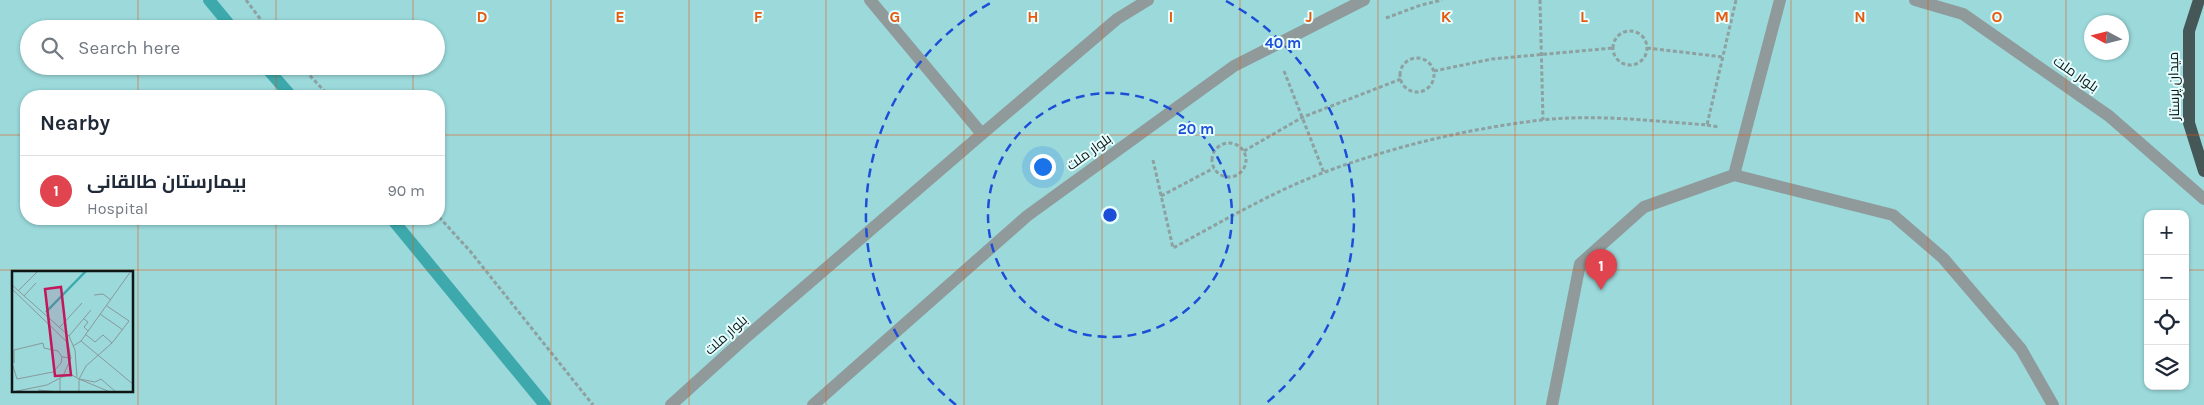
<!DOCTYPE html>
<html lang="en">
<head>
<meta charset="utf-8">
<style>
  body { margin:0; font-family:Karla,Cairo,sans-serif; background:#f6f6f7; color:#1f2937 }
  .controls { position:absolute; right:15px; bottom:15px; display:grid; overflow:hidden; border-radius:10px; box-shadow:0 1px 4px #0004 }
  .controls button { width:45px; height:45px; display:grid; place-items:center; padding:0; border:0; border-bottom:1px solid #e0e1e3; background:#fff; color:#1f2937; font:25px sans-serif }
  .compass { position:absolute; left:2084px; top:15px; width:45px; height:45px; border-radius:50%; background:#fff; box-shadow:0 1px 4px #0004; rotate:277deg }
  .you { position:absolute; left:1042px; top:166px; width:18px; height:18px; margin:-12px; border:4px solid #fff; border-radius:50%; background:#1a73e8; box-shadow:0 0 0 8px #1a73e833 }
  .badge { display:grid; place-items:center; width:32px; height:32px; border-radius:50%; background:#b45309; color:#fff; font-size:16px; font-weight:700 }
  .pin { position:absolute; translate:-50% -41px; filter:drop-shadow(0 1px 2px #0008) }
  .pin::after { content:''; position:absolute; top:26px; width:18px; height:15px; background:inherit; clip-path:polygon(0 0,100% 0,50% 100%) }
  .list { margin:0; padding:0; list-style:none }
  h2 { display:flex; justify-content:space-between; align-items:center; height:65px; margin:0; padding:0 20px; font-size:21px }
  h2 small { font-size:16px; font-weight:400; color:#747a83 }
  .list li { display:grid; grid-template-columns:32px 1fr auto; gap:15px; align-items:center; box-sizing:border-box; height:70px; padding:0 20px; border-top:1px solid #e0e1e3 }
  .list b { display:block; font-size:19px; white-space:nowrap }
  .list p { margin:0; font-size:16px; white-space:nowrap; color:#747a83 }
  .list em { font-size:16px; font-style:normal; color:#747a83 }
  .icon { flex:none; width:28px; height:28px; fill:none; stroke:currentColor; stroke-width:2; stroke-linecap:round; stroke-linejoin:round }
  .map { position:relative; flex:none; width:2204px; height:405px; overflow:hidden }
  .search { position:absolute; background:#fff; box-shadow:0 1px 4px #0004; left:20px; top:20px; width:425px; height:55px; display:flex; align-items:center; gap:12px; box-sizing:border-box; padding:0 18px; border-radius:28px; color:#747a83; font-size:19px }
  .panel { position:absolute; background:#fff; box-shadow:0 1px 4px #0004; left:20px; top:90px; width:425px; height:135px; border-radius:20px }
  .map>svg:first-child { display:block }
  .green { fill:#9bd9db; fill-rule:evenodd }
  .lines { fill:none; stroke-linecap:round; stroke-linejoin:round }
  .stream { stroke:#3da9ad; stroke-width:12 }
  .path { stroke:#8ea0a0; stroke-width:3; stroke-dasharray:4 2.5; stroke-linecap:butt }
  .service { stroke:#909a9a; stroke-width:12 }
  .minor { stroke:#909a9a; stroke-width:12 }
  .tertiary { stroke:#909a9a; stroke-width:12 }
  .primary { stroke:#465757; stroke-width:12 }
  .grid { fill:none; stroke:#e8590c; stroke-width:1; stroke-opacity:0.55 }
  .ring { fill:none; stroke:#1d4ed8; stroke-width:2.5; stroke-dasharray:9 6 }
  .labels { text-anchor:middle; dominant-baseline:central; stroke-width:4; stroke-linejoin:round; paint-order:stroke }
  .street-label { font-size:14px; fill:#0e1616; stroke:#e7feff }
  .inset-river { fill:none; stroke:#3da9ad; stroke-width:2.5 }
  .inset-road { fill:none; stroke:#88999a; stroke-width:1 }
  .view { fill:#c2185b; fill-opacity:0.15; stroke:#c2185b; stroke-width:2.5 }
  .inset-edge { fill:none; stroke:#0e1616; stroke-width:2.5 }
  .grid-label { font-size:16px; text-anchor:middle; font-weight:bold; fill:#e8590c; stroke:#e7feff; stroke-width:4; stroke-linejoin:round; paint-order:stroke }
  .centre { fill:#1d4ed8; stroke:#e7feff; stroke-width:2.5 }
  .ring-label { font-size:15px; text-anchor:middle; font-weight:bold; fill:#1d4ed8; stroke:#e7feff; stroke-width:4; stroke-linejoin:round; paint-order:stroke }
</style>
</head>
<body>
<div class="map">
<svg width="2204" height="405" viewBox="0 0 2204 405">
  <rect width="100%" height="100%" fill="#daf1f2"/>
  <path class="green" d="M 0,0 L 2204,0 L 2204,405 L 0,405 ZM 2092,22 L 2122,22 L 2122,52 L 2092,52 ZM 29,29 L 436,29 L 436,66 L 29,66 ZM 26,96 L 439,96 L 439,219 L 26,219 ZM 2148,214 L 2185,214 L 2185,386 L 2148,386 ZM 14,272 L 132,272 L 132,391 L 14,391 Z"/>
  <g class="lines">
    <path class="stream" d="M 209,0 L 233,29
      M 265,66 L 291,96
      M 392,219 L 545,405"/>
    <path class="path" d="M 246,0 L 268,29
      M 1540,0 L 1543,120
      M 1386,18 L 1421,5 L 1442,0
      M1613 48a17 17 0 1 1 34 0a17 17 0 1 1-34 0Z
      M 1647,48 L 1723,57
      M1400 75a17 17 0 1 1 34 0a17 17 0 1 1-34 0Z
      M 301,66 L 329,96
      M 1284,71 L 1324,173
      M 1434,71 L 1492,59 L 1613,48
      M 1707,125 L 1719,127
      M1212 160a17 17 0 1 1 34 0a17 17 0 1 1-34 0Z
      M 1244,151 L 1303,117 L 1401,79
      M 1153,160 L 1173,248 C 1223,221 1272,192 1325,172 C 1395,146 1467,129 1541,120 C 1596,114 1653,121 1707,125 L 1736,0
      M 1161,196 L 1214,168
      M 439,217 L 470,251 L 593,405"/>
    <path class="service" d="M 1780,0 L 1734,175 L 1893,215 L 1943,258 L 2021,349 L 2053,405
      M 1552,405 L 1580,264 L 1644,207 L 1734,175"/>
    <path class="minor" d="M 870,0 L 982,134"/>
    <path class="tertiary" d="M 1915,0 L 1963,14 L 2109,116 L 2204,199
      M 671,405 L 744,339 L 982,134 L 1117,19 L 1148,0
      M 813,405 L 1027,216 L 1234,66 L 1364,0"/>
    <path class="primary" d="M 2199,0 L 2189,31 L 2189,123 L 2204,171"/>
  </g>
  <path class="grid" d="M 138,0 L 138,29M 276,0 L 276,29M 413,0 L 413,29M 551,0 L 551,405M 689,0 L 689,405M 826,0 L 826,405M 964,0 L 964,405M 1102,0 L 1102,405M 1240,0 L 1240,405M 1378,0 L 1378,405M 1515,0 L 1515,405M 1653,0 L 1653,405M 1791,0 L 1791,405M 1928,0 L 1928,405M 2066,0 L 2066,405M 138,66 L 138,96M 276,66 L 276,96M 413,66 L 413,96M 0,135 L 26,135M 439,135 L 2204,135M 138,219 L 138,405M 276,219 L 276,405M 413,219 L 413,405M 0,270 L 2148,270M 2185,270 L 2204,270"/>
  <g class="ring">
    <circle cx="1110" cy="215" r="122"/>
    <path d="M956 405A244 244 0 0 1 994 1M1226 1A244 244 0 0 1 1264 405"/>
  </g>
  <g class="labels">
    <g class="street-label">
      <text transform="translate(2076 74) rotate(35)">بلوار ملت</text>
      <text transform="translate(2174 86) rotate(-91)">میدان پرستار</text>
      <text transform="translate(1089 152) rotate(-36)">بلوار ملت</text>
      <text transform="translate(726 335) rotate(-42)">بلوار ملت</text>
    </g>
  </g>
  <g transform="translate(12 271)">
    <rect width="121" height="121" fill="#daf1f2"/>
    <path d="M 0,0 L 121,0 L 121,121 L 0,121 Z" fill="#9bd9db"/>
    <path class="inset-river" d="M 34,41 L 74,0"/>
    <path class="inset-road" d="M 0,14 L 57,65 L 63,79 L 65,106M 0,18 L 56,72 L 59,87 L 51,105M 6,20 L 26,0M 82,24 L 91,23 L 99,29M 12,25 L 24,12M 95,35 L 117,50 L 100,72 L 74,95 L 67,108 L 83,111 L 89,108 L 104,121M 88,43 L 111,59M 72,48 L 76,51 L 72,56 L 76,60M 48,56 L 70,32M 73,63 L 83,71 L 91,64 L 100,72M 57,65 L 79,39M 69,70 L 122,114M 61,75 L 69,70 L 119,0M 0,92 L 5,108 L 41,101 L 49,92 L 50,86 L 59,87M 2,92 L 2,79 L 31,72 L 32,77 L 46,80 L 50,86M 67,108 L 98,121M 26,119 L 48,121M 0,121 L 35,114 L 48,107M 48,121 L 48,107 L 58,103 L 67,108 L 67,121"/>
    <path class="view" d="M 49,16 L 59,104 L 43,105 L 33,18 Z"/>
    <rect width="121" height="121" class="inset-edge"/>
  </g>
  <g class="grid-label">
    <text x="482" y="22">D</text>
    <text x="620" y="22">E</text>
    <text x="758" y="22">F</text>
    <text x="895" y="22">G</text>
    <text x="1033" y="22">H</text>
    <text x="1171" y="22">I</text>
    <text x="1309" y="22">J</text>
    <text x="1446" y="22">K</text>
    <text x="1584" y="22">L</text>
    <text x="1722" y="22">M</text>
    <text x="1860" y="22">N</text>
    <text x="1997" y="22">O</text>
  </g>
  <circle cx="1110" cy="215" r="8" class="centre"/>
  <g class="ring-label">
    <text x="1283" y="48">40 m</text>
    <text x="1196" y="134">20 m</text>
  </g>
</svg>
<div class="controls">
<button>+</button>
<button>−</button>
<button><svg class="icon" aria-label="locate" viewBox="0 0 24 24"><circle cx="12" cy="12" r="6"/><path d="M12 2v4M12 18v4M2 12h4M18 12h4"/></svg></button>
<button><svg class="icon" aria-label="layers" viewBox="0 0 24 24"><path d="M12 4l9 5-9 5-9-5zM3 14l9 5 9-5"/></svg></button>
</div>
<svg class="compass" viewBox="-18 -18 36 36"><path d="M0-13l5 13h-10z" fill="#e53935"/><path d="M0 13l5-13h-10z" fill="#747a83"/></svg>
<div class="you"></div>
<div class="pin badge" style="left:1601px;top:290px;background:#e0444e">1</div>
<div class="search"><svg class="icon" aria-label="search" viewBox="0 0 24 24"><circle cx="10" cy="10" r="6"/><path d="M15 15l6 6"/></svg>Search here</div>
<section class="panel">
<h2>Nearby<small></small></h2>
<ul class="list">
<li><span class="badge" style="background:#e0444e">1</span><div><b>بیمارستان طالقانی</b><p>Hospital</p></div><em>90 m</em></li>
</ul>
</section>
</div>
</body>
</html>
